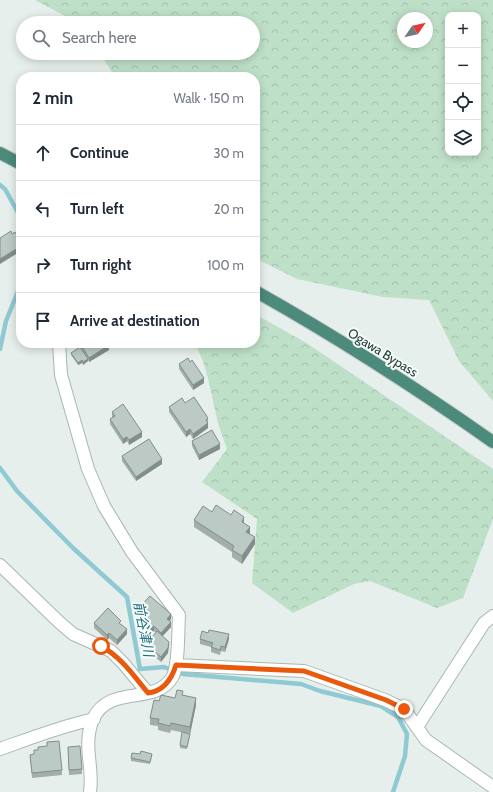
<!DOCTYPE html>
<html lang="en">
<head>
<meta charset="utf-8">
<style>
  body { margin:0; font-family:Cabin,"Noto Sans JP",sans-serif; background:#f6f6f7; color:#1f2937 }
  .controls { position:absolute; right:12px; top:12px; display:grid; overflow:hidden; border-radius:8px; box-shadow:0 2px 10px #0003 }
  .controls button { width:36px; height:36px; display:grid; place-items:center; padding:0; border:0; border-bottom:1px solid #e0e1e3; background:#fff; color:#1f2937; font:20px sans-serif }
  .compass { position:absolute; left:397px; top:12px; width:36px; height:36px; border-radius:50%; background:#fff; box-shadow:0 2px 10px #0003; rotate:56deg }
  .stop { position:absolute; width:12px; height:12px; margin:-9px; border:3px solid #ea580c; border-radius:50%; background:#fff }
  .stop.end { background:#ea580c; border-color:#fff; box-shadow:0 1px 4px #0008 }
  .list { margin:0; padding:0; list-style:none }
  h2 { display:flex; justify-content:space-between; align-items:center; height:52px; margin:0; padding:0 16px; font-size:17px }
  h2 small { font-size:13px; font-weight:400; color:#747a83 }
  .list li { display:grid; grid-template-columns:26px 1fr auto; gap:12px; align-items:center; box-sizing:border-box; height:56px; padding:0 16px; border-top:1px solid #e0e1e3 }
  .list b { display:block; font-size:15px; white-space:nowrap }
  .list em { font-size:13px; font-style:normal; color:#747a83 }
  .icon { flex:none; width:22px; height:22px; fill:none; stroke:currentColor; stroke-width:2; stroke-linecap:round; stroke-linejoin:round }
  .map { position:relative; flex:none; width:493px; height:792px; overflow:hidden }
  .search { position:absolute; background:#fff; box-shadow:0 2px 10px #0003; left:16px; top:16px; width:244px; height:44px; display:flex; align-items:center; gap:10px; box-sizing:border-box; padding:0 14px; border-radius:22px; color:#747a83; font-size:15px }
  .panel { position:absolute; background:#fff; box-shadow:0 2px 10px #0003; left:16px; top:72px; width:244px; height:276px; border-radius:16px }
  .map>svg:first-child { display:block }
  .forest { fill:url(#forest-crowns); fill-rule:evenodd }
  .lines { fill:none; stroke-linecap:round; stroke-linejoin:round }
  .stream { stroke:#8ec9d4; stroke-width:4.5 }
  .minor-casing { stroke:#a8b8b2; stroke-width:14 }
  .trunk-casing { stroke:#c2cac8; stroke-width:14 }
  .minor { stroke:#fff; stroke-width:12 }
  .trunk { stroke:#4c8a7c; stroke-width:12 }
  .wall { fill:#a1aea9 }
  .shaded-wall { fill:#838d89 }
  .building { fill:#bbcac4; stroke:#838d89 }
  .route { stroke:#ea580c; stroke-width:5 }
  .labels { text-anchor:middle; dominant-baseline:central; stroke-width:4; stroke-linejoin:round; paint-order:stroke }
  .street-label { font-size:13px; fill:#24423a; stroke:#f7fbf9 }
  .water-label { font-size:14px; font-style:italic; fill:#1c6f80; stroke:#f7fbf9 }
</style>
</head>
<body>
<div class="map">
<svg width="493" height="792" viewBox="0 0 493 792">
  <defs>
    <pattern id="forest-crowns" width="20" height="18" patternUnits="userSpaceOnUse"><rect width="20" height="18" fill="#bfe0c8"/><path d="M2 6a3 3 0 1 1 6 0M12 15a3 3 0 1 1 6 0" fill="none" stroke="#a4c1ad"/></pattern>
  </defs>
  <rect width="100%" height="100%" fill="#e6efeb"/>
  <path class="forest" d="M 35,0 L 493,0 L 493,401 L 459,361 L 429,300 L 383,297 L 297,279 L 255,258 L 255,77 L 115,77 L 100,53 L 253,53 L 253,23 L 78,23 ZM 448,15 L 478,15 L 478,153 L 448,153 ZM 403,18 L 427,18 L 427,42 L 403,42 Z
    M 255,314 L 308,344 L 493,469 L 493,519 L 463,598 L 437,608 L 370,581 L 354,584 L 293,613 L 252,583 L 257,519 L 202,482 L 227,449 C 223,437 218,425 216,414 C 210,390 207,363 194,343 L 255,343 Z"/>
  <g class="lines">
    <path class="stream" d="M 0,185 L 5,189 L 21,218
      M 0,349 L 6,321 L 21,284
      M 0,468 L 17,491 L 73,548 L 127,597 L 140,669 L 164,667 L 183,674 L 301,684 L 320,691 L 381,706 L 398,717 L 407,734 L 405,756 L 393,792"/>
    <g class="minor-casing">
      <path id="minor" d="M 59,343 L 61,375 L 88,469 L 104,506 L 132,552 L 179,615 C 178,630 179,663 173,676 C 156,707 110,683 93,719 C 82,746 94,766 90,792
        M 0,565 L 59,622 L 73,634 L 111,651 L 123,663 L 148,693
        M 176,665 L 304,671 L 385,700 L 404,709 L 426,740 L 493,787
        M 417,727 L 484,623 L 493,616
        M 0,749 C 31,738 62,726 94,719"/>
    </g>
    <g class="trunk-casing">
      <path id="trunk" d="M 0,153 L 21,164
        M 255,291 C 337,337 416,388 493,442"/>
    </g>
    <use href="#minor" class="minor"/>
    <use href="#trunk" class="trunk"/>
  </g>
  <path class="wall" d="M 79,343 L 108,343 L 109,350 L 89,362 L 88,360 L 88,361 L 83,365 L 82,363 L 78,365 L 71,355 L 71,353 L 80,347 Z
    M 179,364 L 204,383 L 193,390 L 179,369 Z
    M 169,407 L 208,418 L 208,428 L 193,439 L 190,434 L 186,437 L 169,412 Z
    M 112,412 L 142,437 L 129,445 L 127,441 L 123,444 L 110,424 L 110,419 L 112,418 Z
    M 192,441 L 220,449 L 199,460 L 192,446 Z
    M 122,456 L 162,464 L 136,481 L 122,461 Z
    M 212,512 L 231,515 L 244,523 L 255,544 L 242,564 L 232,557 L 232,552 L 194,527 L 194,520 Z
    M 137,610 L 171,619 L 169,621 L 171,627 L 162,636 L 169,646 L 168,653 L 161,662 L 145,649 L 146,639 L 153,636 L 156,633 L 154,631 L 151,633 L 139,622 L 139,618 L 137,615 Z
    M 94,623 L 121,624 L 127,634 L 117,645 L 109,638 L 107,640 L 94,628 Z
    M 200,639 L 229,639 L 225,652 L 221,651 L 220,655 L 211,652 L 211,647 L 200,644 Z
    M 183,695 L 196,705 L 187,749 L 180,748 L 180,745 L 185,733 L 171,730 L 170,733 L 158,730 L 158,726 L 150,725 L 150,718 L 159,701 L 175,698 Z
    M 38,747 L 62,770 L 62,775 L 32,778 L 30,755 L 34,754 L 38,750 Z
    M 68,747 L 82,769 L 82,774 L 69,775 Z
    M 140,754 L 152,756 L 150,764 L 131,761 L 131,758 Z"/>
  <path class="shaded-wall" d="M 21,246 L 21,251 L 0,264 L 0,259 Z
    M 109,345 L 109,350 L 89,362 L 89,358 Z
    M 88,359 L 88,361 L 83,365 L 83,362 Z
    M 82,360 L 82,363 L 78,365 L 78,363 Z
    M 204,378 L 204,383 L 193,390 L 193,385 Z
    M 208,423 L 208,428 L 193,439 L 193,434 Z
    M 190,429 L 190,434 L 186,437 L 186,432 Z
    M 142,432 L 142,437 L 129,445 L 129,440 Z
    M 127,437 L 127,441 L 123,444 L 123,439 Z
    M 220,444 L 220,449 L 199,460 L 199,455 Z
    M 162,459 L 162,464 L 136,481 L 136,477 Z
    M 244,517 L 244,524 L 242,522 Z
    M 250,527 L 250,534 L 246,532 Z
    M 255,537 L 255,544 L 242,564 L 242,556 Z
    M 171,614 L 171,619 L 167,624 L 167,619 Z
    M 171,622 L 171,627 L 161,638 L 161,633 Z
    M 154,626 L 154,631 L 151,633 L 151,629 Z
    M 127,629 L 127,634 L 117,645 L 117,640 Z
    M 109,633 L 109,638 L 107,640 L 107,635 Z
    M 229,634 L 229,639 L 225,652 L 225,647 Z
    M 169,642 L 168,653 L 161,662 L 161,657 Z
    M 196,698 L 196,705 L 190,734 L 190,727 Z"/>
  <path class="building" d="M 11,231 L 12,234 L 15,232 L 21,242 L 21,246 L 0,259 L 0,238 Z
    M 80,343 L 108,343 L 109,345 L 89,358 Z
    M 80,347 L 88,359 L 83,362 L 82,360 L 78,363 L 71,353 Z
    M 188,358 L 190,362 L 192,360 L 204,378 L 193,385 L 179,364 Z
    M 194,397 L 208,418 L 206,420 L 208,423 L 193,434 L 190,429 L 186,432 L 169,407 L 182,398 L 185,403 Z
    M 123,404 L 142,432 L 129,440 L 127,437 L 123,439 L 110,419 L 115,416 L 112,412 Z
    M 212,430 L 220,444 L 199,455 L 192,441 Z
    M 149,439 L 162,459 L 136,477 L 122,456 Z
    M 216,505 L 231,515 L 234,510 L 244,517 L 242,522 L 250,527 L 246,532 L 255,537 L 242,556 L 232,550 L 234,546 L 194,520 L 203,506 L 212,512 Z
    M 150,596 L 171,614 L 167,619 L 171,622 L 161,633 L 154,626 L 151,629 L 139,617 L 141,615 L 137,610 Z
    M 108,608 L 121,621 L 119,623 L 127,629 L 117,640 L 109,633 L 107,635 L 94,623 Z
    M 209,630 L 229,634 L 225,647 L 221,646 L 220,650 L 211,647 L 213,643 L 200,639 L 202,631 L 208,633 Z
    M 157,631 L 169,642 L 168,648 L 161,657 L 145,644 L 148,641 L 146,639 L 150,634 L 153,636 Z
    M 177,690 L 183,691 L 182,695 L 196,698 L 190,727 L 171,723 L 170,726 L 158,723 L 159,719 L 150,718 L 154,700 L 159,701 L 161,695 L 175,698 Z
    M 182,732 L 190,734 L 187,747 L 180,745 Z
    M 59,741 L 62,770 L 32,773 L 30,755 L 34,754 L 34,750 L 38,750 L 38,747 L 47,746 L 47,742 Z
    M 80,746 L 82,769 L 69,770 L 68,747 Z
    M 141,751 L 152,754 L 150,762 L 131,758 L 132,753 L 140,754 Z"/>
  <g class="lines">
    <path class="route" d="M 101,646 C 121,657 134,676 148,693 C 164,691 172,678 176,665 L 304,671 L 386,700 L 404,709"/>
  </g>
  <g class="labels">
    <g class="street-label">
      <text transform="translate(383 352) rotate(32)">Ogawa Bypass</text>
    </g>
    <g class="water-label">
      <text transform="translate(144 629) rotate(79)">前谷津川</text>
    </g>
  </g>
</svg>
<div class="controls">
<button>+</button>
<button>−</button>
<button><svg class="icon" aria-label="locate" viewBox="0 0 24 24"><circle cx="12" cy="12" r="6"/><path d="M12 2v4M12 18v4M2 12h4M18 12h4"/></svg></button>
<button><svg class="icon" aria-label="layers" viewBox="0 0 24 24"><path d="M12 4l9 5-9 5-9-5zM3 14l9 5 9-5"/></svg></button>
</div>
<svg class="compass" viewBox="-18 -18 36 36"><path d="M0-13l5 13h-10z" fill="#e53935"/><path d="M0 13l5-13h-10z" fill="#747a83"/></svg>
<div class="stop" style="left:101px;top:646px"></div>
<div class="stop end" style="left:404px;top:709px"></div>
<div class="search"><svg class="icon" aria-label="search" viewBox="0 0 24 24"><circle cx="10" cy="10" r="6"/><path d="M15 15l6 6"/></svg>Search here</div>
<section class="panel">
<h2>2 min<small>Walk · 150 m</small></h2>
<ul class="list">
<li><svg class="icon" aria-label="ahead" viewBox="0 0 24 24"><path d="M12 20V5M6 11l6-6 6 6"/></svg><div><b>Continue</b></div><em>30 m</em></li>
<li><svg class="icon" aria-label="left" viewBox="0 0 24 24"><path d="M17 20v-9H6M10 6l-5 5 5 5"/></svg><div><b>Turn left</b></div><em>20 m</em></li>
<li><svg class="icon" aria-label="right" viewBox="0 0 24 24"><path d="M7 20v-9h11M14 6l5 5-5 5"/></svg><div><b>Turn right</b></div><em>100 m</em></li>
<li><svg class="icon" aria-label="arrive" viewBox="0 0 24 24"><path d="M6 21V4h12l-3 4 3 4H6"/></svg><div><b>Arrive at destination</b></div></li>
</ul>
</section>
</div>
</body>
</html>
